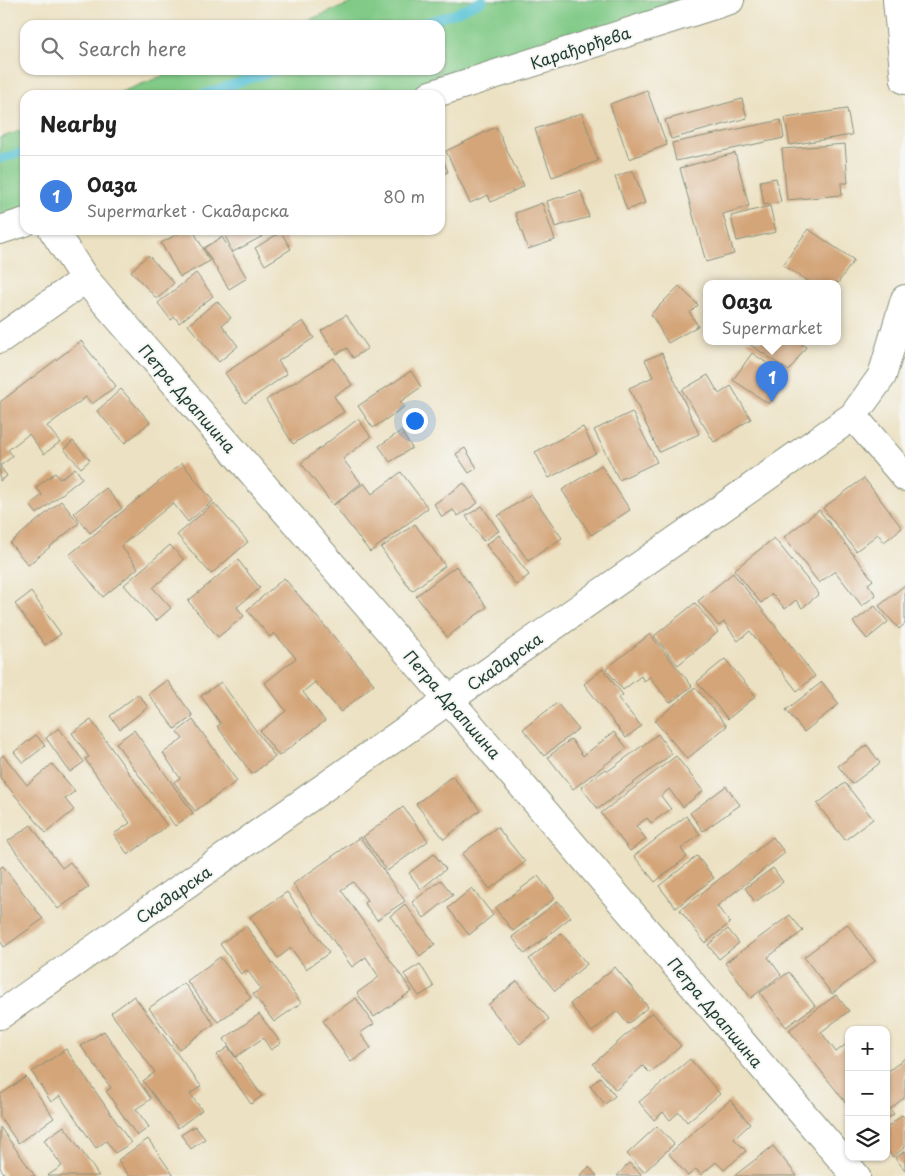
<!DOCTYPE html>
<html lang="en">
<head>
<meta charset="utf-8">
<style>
  body { margin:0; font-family:"Playpen Sans",sans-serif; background:#f6f6f6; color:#222 }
  .controls { position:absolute; right:15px; bottom:15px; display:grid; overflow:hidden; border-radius:10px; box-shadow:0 1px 4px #0004 }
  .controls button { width:45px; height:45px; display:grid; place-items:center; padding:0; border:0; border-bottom:1px solid #e0e0e0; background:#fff; color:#222; font:25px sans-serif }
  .you { position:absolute; left:414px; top:420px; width:18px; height:18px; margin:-12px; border:4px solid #fff; border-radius:50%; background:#1a73e8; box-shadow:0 0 0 8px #1a73e833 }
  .badge { display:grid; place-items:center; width:32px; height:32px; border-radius:50%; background:#2563eb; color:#fff; font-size:16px; font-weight:700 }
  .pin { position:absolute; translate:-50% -41px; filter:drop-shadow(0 1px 2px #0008) }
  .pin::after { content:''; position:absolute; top:26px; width:18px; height:15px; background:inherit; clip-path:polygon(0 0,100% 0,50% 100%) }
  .popup { position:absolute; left:703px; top:280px; width:138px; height:65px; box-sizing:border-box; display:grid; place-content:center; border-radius:10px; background:#fff; filter:drop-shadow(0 1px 4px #0005); font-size:16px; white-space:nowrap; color:#767676 }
  .popup b { font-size:19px; color:#222 }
  .popup::after { content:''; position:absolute; left:50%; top:100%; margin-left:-10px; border:10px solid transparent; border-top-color:#fff }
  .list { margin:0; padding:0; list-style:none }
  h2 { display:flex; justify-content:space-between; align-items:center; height:65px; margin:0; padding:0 20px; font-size:21px }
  h2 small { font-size:16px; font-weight:400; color:#767676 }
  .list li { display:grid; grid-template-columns:32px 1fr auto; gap:15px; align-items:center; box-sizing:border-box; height:80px; padding:0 20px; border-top:1px solid #e0e0e0 }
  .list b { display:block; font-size:19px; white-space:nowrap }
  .list p { margin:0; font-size:16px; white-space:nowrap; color:#767676 }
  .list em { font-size:16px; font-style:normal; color:#767676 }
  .icon { flex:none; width:28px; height:28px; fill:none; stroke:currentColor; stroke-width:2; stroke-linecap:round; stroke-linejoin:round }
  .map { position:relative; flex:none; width:905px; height:1176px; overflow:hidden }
  .search { position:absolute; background:#fff; box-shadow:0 1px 4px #0004; left:20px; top:20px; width:425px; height:55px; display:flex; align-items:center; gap:12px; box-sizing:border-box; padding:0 18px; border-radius:15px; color:#767676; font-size:19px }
  .panel { position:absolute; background:#fff; box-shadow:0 1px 4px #0004; left:20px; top:90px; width:425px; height:145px; border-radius:15px }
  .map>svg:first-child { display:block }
  .green { fill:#81ca87; stroke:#50845e }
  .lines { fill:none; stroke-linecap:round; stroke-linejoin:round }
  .stream { stroke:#5bc4d7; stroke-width:9 }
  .building { fill:#d4a579 }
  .minor-casing { stroke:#868f7b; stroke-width:30 }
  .minor { stroke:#fff; stroke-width:28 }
  .labels { text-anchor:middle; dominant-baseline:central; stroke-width:4; stroke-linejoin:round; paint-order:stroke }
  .street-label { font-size:16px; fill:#1f3d34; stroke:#f6f6f2 }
</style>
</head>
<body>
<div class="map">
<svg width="905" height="1176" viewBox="0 0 905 1176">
  <rect width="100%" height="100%" fill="#f6f6f2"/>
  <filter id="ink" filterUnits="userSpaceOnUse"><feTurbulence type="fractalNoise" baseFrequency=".02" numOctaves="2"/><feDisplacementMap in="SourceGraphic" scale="10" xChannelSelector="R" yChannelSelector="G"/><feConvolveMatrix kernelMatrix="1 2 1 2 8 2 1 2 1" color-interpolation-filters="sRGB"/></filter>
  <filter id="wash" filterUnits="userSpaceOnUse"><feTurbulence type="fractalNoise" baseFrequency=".0096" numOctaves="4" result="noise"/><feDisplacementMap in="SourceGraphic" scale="20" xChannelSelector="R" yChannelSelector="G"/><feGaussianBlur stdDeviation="1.12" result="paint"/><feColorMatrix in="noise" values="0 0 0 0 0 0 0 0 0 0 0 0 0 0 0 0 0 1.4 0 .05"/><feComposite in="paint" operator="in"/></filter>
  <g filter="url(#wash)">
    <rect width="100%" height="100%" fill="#ece1c2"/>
    <path class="green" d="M 360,0 L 746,0 L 690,19 L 440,95 L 113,95 L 178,70 L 440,70 L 440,25 L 295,25 Z
      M 25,129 L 25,221 L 0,229 L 0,138 Z"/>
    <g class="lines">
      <path class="stream" d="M 417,25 L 456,13 L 483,0
        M 200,95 L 277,70
        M 0,159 L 25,151"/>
    </g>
    <g id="blocks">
      <path class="building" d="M 647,90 L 667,145 L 629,159 L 610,104 Z
        M 742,99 L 747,118 L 671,139 L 665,120 Z
        M 847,109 L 852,135 L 790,145 L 785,118 Z
        M 582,113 L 598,161 L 552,177 L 535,129 Z
        M 781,120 L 784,138 L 676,161 L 672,143 Z
        M 496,127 L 524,186 L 491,202 L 488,195 L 470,203 L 446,151 Z
        M 845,144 L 848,183 L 841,183 L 842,195 L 787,200 L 782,149 Z
        M 440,151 L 448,172 L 440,175 Z
        M 735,153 L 749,206 L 723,214 L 734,254 L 706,262 L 680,168 Z
        M 633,170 L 645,203 L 627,210 L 615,177 Z
        M 776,178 L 781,202 L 764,205 L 760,181 Z
        M 581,191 L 589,217 L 555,227 L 547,201 Z
        M 542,203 L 555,240 L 528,249 L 515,213 Z
        M 770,206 L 776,232 L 737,241 L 731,216 Z
        M 808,229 L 854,260 L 838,283 L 811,283 L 783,265 Z
        M 185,230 L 193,230 L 210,261 L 180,277 L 161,243 Z
        M 222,230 L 274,230 L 233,252 Z
        M 281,232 L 291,249 L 265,265 L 255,248 Z
        M 222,237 L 247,278 L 229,289 L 204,248 Z
        M 148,255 L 174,283 L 157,299 L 131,271 Z
        M 196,273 L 213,296 L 179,323 L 175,317 L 171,320 L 158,303 Z
        M 679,286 L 698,305 L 690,313 L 698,326 L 668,343 L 651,314 Z
        M 217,301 L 231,318 L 222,325 L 238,346 L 219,362 L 188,325 Z
        M 346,315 L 368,348 L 353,358 L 347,348 L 337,354 L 321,331 Z
        M 303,321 L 314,338 L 278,361 L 287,374 L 245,403 L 225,373 Z
        M 81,341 L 116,386 L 92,404 L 86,397 L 47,426 L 60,442 L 44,454 L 29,434 L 8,450 L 13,456 L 0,466 L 7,476 L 0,481 L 0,402 Z
        M 745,341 L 797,341 L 806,347 L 789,371 Z
        M 662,353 L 699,434 L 659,452 L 629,388 L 653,377 L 645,360 Z
        M 752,353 L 787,377 L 769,404 L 733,380 Z
        M 334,358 L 352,385 L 334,396 L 344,412 L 293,444 L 266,400 Z
        M 411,371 L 421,387 L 400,402 L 404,407 L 373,428 L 358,406 Z
        M 708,375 L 719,394 L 731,386 L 751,419 L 714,442 L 682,390 Z
        M 121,389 L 150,422 L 125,443 L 97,411 Z
        M 632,412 L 657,462 L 619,480 L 594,430 Z
        M 358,419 L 371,437 L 343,459 L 361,483 L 333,505 L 301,463 Z
        M 583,427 L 596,453 L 549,478 L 535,452 Z
        M 401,431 L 412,448 L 390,462 L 379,446 Z
        M 73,441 L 90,460 L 81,468 L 64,449 Z
        M 465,448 L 477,468 L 469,473 L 456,454 Z
        M 182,463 L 213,501 L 188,522 L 173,503 L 121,546 L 138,568 L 103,597 L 69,555 Z
        M 601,465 L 630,510 L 591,535 L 562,490 Z
        M 75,468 L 82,478 L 37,514 L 30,505 L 42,495 L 36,487 L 55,473 L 60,479 Z
        M 401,472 L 428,508 L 370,552 L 334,505 L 364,483 L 372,494 Z
        M 864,478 L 902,528 L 884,542 L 878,534 L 856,551 L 823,508 Z
        M 464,483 L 478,503 L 458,516 L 453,510 L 442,517 L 434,504 Z
        M 106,488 L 122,508 L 90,533 L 74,513 Z
        M 531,494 L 562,538 L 528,561 L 498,516 Z
        M 61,501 L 79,523 L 28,565 L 10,543 Z
        M 214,503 L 248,542 L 211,574 L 177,535 Z
        M 482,506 L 499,531 L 483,541 L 466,516 Z
        M 819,510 L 873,580 L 868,584 L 876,595 L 862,606 L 835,571 L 819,583 L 784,537 Z
        M 415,524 L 445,566 L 412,591 L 381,548 Z
        M 499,535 L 529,575 L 516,585 L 486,545 Z
        M 774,538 L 819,594 L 802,608 L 796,600 L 785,609 L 772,594 L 761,603 L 734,570 Z
        M 170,545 L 184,560 L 153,588 L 171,608 L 156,621 L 124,585 Z
        M 238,560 L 260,588 L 237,607 L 244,616 L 218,637 L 188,601 Z
        M 456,566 L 487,607 L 447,637 L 416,596 Z
        M 733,573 L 815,676 L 797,691 L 750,631 L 738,641 L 724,622 L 719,626 L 698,601 Z
        M 284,578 L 374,684 L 341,712 L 315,682 L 303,692 L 325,721 L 279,756 L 260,731 L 286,711 L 265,683 L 296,658 L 274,633 L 270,637 L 247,610 Z
        M 905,585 L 905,624 L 899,629 L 879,606 Z
        M 31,592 L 61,634 L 45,645 L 15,604 Z
        M 695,603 L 718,632 L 678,665 L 654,636 Z
        M 875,606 L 888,622 L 867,639 L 853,622 Z
        M 650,634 L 692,686 L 670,703 L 650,677 L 644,681 L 641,676 L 623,690 L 606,669 Z
        M 725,659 L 756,696 L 728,719 L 697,682 Z
        M 603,669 L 623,695 L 618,698 L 641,726 L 626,738 L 584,684 Z
        M 167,680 L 193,716 L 175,729 L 148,694 Z
        M 221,682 L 275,757 L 252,774 L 217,726 L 221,724 L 201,696 Z
        M 822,682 L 839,704 L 804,732 L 786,710 Z
        M 695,687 L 727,726 L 687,759 L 655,721 Z
        M 138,694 L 148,707 L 120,729 L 110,716 Z
        M 557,703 L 578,729 L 544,756 L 523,729 Z
        M 91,720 L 167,826 L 128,855 L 114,834 L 130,823 L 85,759 L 89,757 L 72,733 Z
        M 193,720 L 237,781 L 195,811 L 174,782 L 180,778 L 163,753 L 183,739 L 177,732 Z
        M 59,728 L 84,762 L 70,772 L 46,738 Z
        M 134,730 L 193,813 L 175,826 L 116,743 Z
        M 614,732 L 627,748 L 573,789 L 548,757 L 571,739 L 583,756 Z
        M 658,734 L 672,754 L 598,809 L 581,787 L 606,769 L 608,771 Z
        M 36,735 L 45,746 L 23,763 L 14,752 Z
        M 867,745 L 880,763 L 852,784 L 838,766 Z
        M 3,755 L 27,785 L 52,764 L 75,791 L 65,799 L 74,810 L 46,833 L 0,777 L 0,758 Z
        M 676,756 L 703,791 L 683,807 L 669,789 L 661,796 L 671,809 L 651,823 L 647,818 L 636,826 L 646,839 L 630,851 L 601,813 Z
        M 452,776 L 480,810 L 444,839 L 416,804 Z
        M 845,783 L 873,819 L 845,840 L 817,804 Z
        M 726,786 L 740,805 L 703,831 L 690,813 Z
        M 403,807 L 428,841 L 387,871 L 363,837 Z
        M 686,816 L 700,834 L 681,849 L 687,857 L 655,882 L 634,856 Z
        M 31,825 L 62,868 L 70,862 L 89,887 L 58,909 L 8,841 Z
        M 497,827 L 525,862 L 490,889 L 462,854 Z
        M 360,837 L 405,901 L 377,920 L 364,903 L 367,900 L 353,882 L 341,890 L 412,991 L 374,1017 L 357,993 L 379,977 L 366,957 L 352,967 L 293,884 Z
        M 773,837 L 785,853 L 717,906 L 730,923 L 705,943 L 680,910 Z
        M 434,854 L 446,869 L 421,889 L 409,873 Z
        M 697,856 L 714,878 L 676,908 L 659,886 Z
        M 3,866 L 43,919 L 4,947 L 0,941 L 0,868 Z
        M 773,868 L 783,882 L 755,902 L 745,888 Z
        M 538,876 L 555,898 L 513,931 L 495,908 Z
        M 441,880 L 453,895 L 424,918 L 412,902 Z
        M 472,888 L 493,915 L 469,935 L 448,908 Z
        M 287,892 L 329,953 L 306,969 L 291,948 L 278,958 L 250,917 Z
        M 558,901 L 571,917 L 525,954 L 512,937 Z
        M 405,904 L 435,944 L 420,956 L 390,916 Z
        M 790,915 L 803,931 L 768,957 L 781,975 L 751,998 L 725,963 Z
        M 847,924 L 875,961 L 832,994 L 804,957 Z
        M 246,926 L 301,1003 L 274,1022 L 253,994 L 261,989 L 247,970 L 241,974 L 220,944 Z
        M 728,929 L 739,943 L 719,959 L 708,945 Z
        M 561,933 L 587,964 L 555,991 L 529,959 Z
        M 220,957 L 251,998 L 218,1022 L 187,981 Z
        M 420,964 L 434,987 L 419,996 L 404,974 Z
        M 615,967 L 648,1007 L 628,1024 L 617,1011 L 592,1032 L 570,1004 Z
        M 789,972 L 815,1006 L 786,1027 L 760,993 Z
        M 517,981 L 549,1019 L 520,1044 L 488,1005 Z
        M 184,983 L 214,1024 L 179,1049 L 149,1008 Z
        M 836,995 L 849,1011 L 821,1032 L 836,1052 L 849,1042 L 849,1107 L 789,1030 Z
        M 134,996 L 201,1086 L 190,1094 L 202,1110 L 178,1128 L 143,1081 L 155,1072 L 111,1013 Z
        M 356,998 L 374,1024 L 360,1033 L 371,1048 L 351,1062 L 323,1021 Z
        M 652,1012 L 681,1046 L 650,1073 L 643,1066 L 616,1090 L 593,1064 Z
        M 259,1014 L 281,1043 L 271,1050 L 263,1038 L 236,1057 L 224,1039 Z
        M 104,1031 L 151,1099 L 136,1109 L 149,1127 L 137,1136 L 106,1091 L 111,1088 L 81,1046 Z
        M 228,1047 L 262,1096 L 251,1104 L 217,1055 Z
        M 66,1049 L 131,1143 L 115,1153 L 106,1141 L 96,1148 L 60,1096 L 51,1102 L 32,1072 Z
        M 905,1058 L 905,1097 L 890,1109 L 894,1114 L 886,1120 L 886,1073 Z
        M 690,1059 L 720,1094 L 687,1122 L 679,1112 L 670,1120 L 663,1112 L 654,1120 L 639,1102 Z
        M 26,1077 L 54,1118 L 18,1143 L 0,1117 L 0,1095 Z
        M 600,1077 L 615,1096 L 605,1104 L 590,1086 Z
        M 730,1100 L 750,1124 L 734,1139 L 746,1151 L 724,1170 L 716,1162 L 701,1175 L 696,1169 L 688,1176 L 669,1154 Z
        M 902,1115 L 905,1118 L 905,1147 L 893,1157 L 886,1149 L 886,1128 Z
        M 64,1126 L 99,1176 L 47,1176 L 62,1166 L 44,1140 Z
        M 195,1126 L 205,1139 L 191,1149 L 181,1135 Z
        M 657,1126 L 674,1144 L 644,1172 L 627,1154 Z
        M 0,1127 L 35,1176 L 6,1176 L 0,1168 Z
        M 148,1139 L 174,1176 L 129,1176 L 118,1160 Z
        M 773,1146 L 797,1176 L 734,1176 Z
        M 905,1151 L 905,1170 L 895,1158 Z
        M 629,1163 L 641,1174 L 639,1176 L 617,1176 Z
        M 589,1167 L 597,1176 L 579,1176 Z"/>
    </g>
  </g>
  <g filter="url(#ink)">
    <use href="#blocks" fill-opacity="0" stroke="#868f7b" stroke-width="1"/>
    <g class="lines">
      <g class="minor-casing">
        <path id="minor" d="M 897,0 L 905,80
          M 430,95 L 730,0
          M 0,230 L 25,222
          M 53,230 L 85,279 L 449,700 L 856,1176
          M 0,339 L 85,279
          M 853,416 L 905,477
          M 0,1015 L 853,416 L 882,376 L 905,299"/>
      </g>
      <use href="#minor" class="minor"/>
    </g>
  </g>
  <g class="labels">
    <g class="street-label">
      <text transform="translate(580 47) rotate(-18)">Карађорђева</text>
      <text transform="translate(188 398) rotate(49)">Петра Драпшина</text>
      <text transform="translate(504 661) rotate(-35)">Скадарска</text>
      <text transform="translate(453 704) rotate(49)">Петра Драпшина</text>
      <text transform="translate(173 894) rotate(-35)">Скадарска</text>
      <text transform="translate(716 1012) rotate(50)">Петра Драпшина</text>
    </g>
  </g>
</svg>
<div class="controls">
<button>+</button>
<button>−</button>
<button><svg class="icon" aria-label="layers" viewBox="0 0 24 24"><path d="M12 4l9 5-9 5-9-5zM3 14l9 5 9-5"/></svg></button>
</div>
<div class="you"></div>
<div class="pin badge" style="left:772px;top:402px;background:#3f7fe0">1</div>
<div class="popup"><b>Оаза</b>Supermarket</div>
<div class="search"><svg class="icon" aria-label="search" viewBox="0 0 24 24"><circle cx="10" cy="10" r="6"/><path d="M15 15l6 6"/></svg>Search here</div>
<section class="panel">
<h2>Nearby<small></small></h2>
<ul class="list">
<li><span class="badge" style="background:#3f7fe0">1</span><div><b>Оаза</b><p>Supermarket · Скадарска</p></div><em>80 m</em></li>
</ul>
</section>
</div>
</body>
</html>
